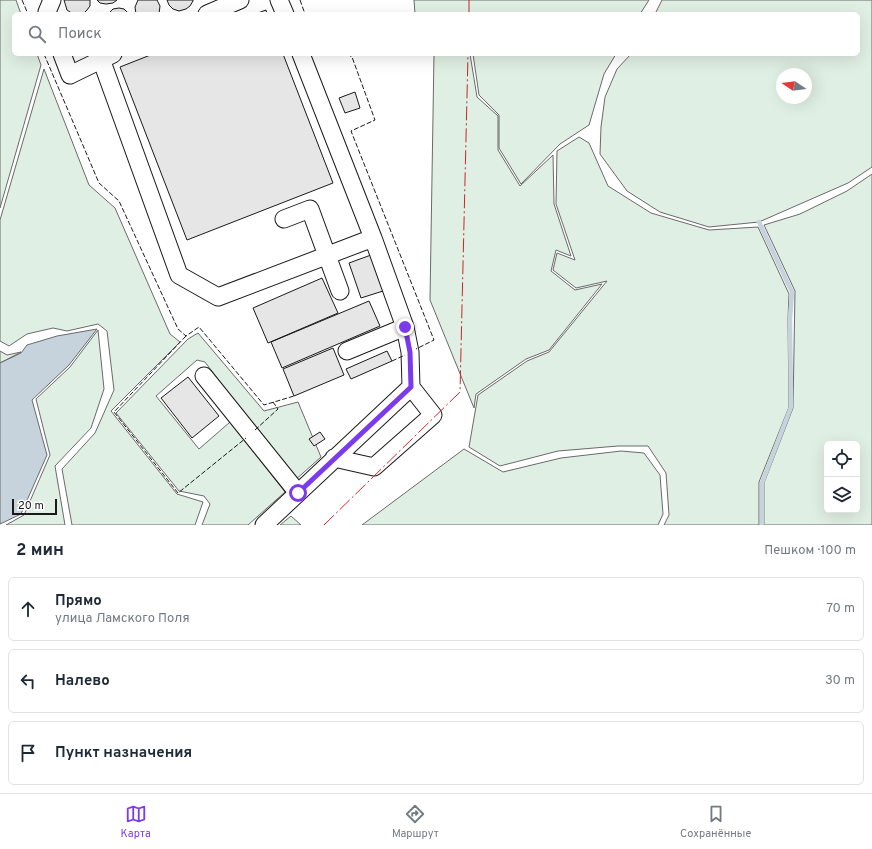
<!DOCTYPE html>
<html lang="ru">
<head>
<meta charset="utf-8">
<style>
  body { margin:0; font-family:Overpass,sans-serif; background:#f6f6f7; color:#1f2937 }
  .controls { position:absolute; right:12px; bottom:12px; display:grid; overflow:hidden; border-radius:6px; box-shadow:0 4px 16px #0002 }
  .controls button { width:36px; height:36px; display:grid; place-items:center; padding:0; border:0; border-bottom:1px solid #e0e1e3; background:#fff; color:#1f2937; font:20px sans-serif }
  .compass { position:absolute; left:776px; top:68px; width:36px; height:36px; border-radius:50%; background:#fff; box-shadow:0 4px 16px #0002; rotate:283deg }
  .scale { position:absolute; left:12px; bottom:10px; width:45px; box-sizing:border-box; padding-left:4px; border:2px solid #1a1a1a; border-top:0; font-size:11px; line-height:14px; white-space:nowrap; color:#1a1a1a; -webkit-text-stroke:3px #fff; paint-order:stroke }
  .stop { position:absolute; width:12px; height:12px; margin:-9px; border:3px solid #7c3aed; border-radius:50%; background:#fff }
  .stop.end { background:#7c3aed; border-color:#fff; box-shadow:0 1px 4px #0008 }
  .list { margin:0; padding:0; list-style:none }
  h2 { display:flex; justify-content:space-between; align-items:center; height:52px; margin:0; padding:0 16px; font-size:17px }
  h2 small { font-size:13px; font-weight:400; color:#747a83 }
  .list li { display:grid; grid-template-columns:26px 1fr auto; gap:12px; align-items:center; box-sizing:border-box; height:64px; margin:0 8px 8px; padding:0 8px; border:1px solid #e0e1e3; border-radius:6px }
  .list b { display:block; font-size:15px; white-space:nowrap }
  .list p { margin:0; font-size:13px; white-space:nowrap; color:#747a83 }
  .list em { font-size:13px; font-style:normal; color:#747a83 }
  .icon { flex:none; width:22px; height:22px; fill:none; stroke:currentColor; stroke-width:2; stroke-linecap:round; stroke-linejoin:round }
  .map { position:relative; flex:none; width:872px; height:525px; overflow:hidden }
  .search { position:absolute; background:#fff; box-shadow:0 4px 16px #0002; left:12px; right:12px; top:12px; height:44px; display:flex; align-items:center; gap:10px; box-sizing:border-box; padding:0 14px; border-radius:6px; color:#747a83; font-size:15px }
  .sheet { height:268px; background:#fff }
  nav { display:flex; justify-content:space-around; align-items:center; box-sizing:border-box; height:56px; border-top:1px solid #e0e1e3; background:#fff; font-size:11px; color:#747a83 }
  nav a { display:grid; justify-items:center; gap:2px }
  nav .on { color:#7c3aed }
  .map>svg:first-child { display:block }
  .green { fill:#e0efe3; stroke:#6a6a6a; fill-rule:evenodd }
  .water { fill:#c6d2dc; stroke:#6a6a6a }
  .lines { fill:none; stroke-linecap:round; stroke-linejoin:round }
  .stream { stroke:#c6d2dc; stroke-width:4.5 }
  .building { fill:#e6e6e6; stroke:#1a1a1a }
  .minor-casing { stroke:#1a1a1a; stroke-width:19 }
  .minor { stroke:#fff; stroke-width:17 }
  .fence { stroke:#1a1a1a; stroke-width:1; stroke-dasharray:5 2; stroke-linecap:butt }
  .power { stroke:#c62828; stroke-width:1; stroke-dasharray:14 3 2 3; stroke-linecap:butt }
  .route { stroke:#7c3aed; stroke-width:5 }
</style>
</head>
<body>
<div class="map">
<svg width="872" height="525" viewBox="0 0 872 525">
  <rect width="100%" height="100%" fill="#fff"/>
  <path class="green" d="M 0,0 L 16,0 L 21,14 L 14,14 L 14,54 L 37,54 L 41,65 L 0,208 Z
    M 414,0 L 649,0 L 640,14 L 415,14 Z
    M 662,0 L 872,0 L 872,167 L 848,183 L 759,222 L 709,227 L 660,212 L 627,191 L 600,154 L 601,127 L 605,97 L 617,69 L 631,54 L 858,54 L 858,14 L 655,14 ZM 782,74 L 806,74 L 806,98 L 782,98 Z
    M 434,54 L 470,54 L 477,97 L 498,116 L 498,150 L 520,186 L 553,155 L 554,204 L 571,256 L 556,250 L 551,271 L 575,290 L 602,284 L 549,350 L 526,359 L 476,394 L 474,408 L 430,300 Z
    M 473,54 L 616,54 L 604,74 L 589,125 L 560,144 L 521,184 L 499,148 L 499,115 L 479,95 Z
    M 44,69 L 89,185 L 115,208 L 170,334 L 180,342 L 111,411 L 177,494 L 203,502 L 195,525 L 72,525 L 62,469 L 95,433 L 114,390 L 107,331 L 98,324 L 67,331 L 53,328 L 27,334 L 9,346 L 0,341 L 0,220 Z
    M 579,137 L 589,143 L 608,186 L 651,213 L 709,230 L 758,227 L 789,294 L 788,319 L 789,407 L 759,482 L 759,525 L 664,525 L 669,515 L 666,473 L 648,446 L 618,446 L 558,451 L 500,466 L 469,447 L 478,395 L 527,361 L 549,352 L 607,281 L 576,288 L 553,270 L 557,253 L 575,260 L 556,204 L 557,151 Z
    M 872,174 L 872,525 L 764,525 L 764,483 L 793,408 L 795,291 L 764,225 L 800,214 L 847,191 ZM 827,444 L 857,444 L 857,510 L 827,510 Z
    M 98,330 L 104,389 L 91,428 L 55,466 L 65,525 L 6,525 L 24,515 L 50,455 L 36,399 L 70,367 Z
    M 198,333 L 264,411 L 298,402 L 321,457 L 294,481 L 205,362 L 197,360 L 156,396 L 199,449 L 230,422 L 285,492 L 248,525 L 202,525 L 210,504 L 204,496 L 179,491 L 116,413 L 188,339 Z
    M 0,351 L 7,355 L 21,352 L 0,363 Z
    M 464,449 L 503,472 L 561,458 L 621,451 L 644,453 L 660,475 L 663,514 L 658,525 L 362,525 Z
    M 291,516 L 301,525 L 280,525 Z"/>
  <path class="water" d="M 97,329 L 69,365 L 32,400 L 47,455 L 21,514 L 0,524 L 0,363 L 21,353 L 27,345 L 57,336 Z"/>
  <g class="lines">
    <path class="stream" d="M 759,222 L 792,292 L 790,319 L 791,407 L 762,483 L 762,525"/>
  </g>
  <path class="building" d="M 64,0 L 90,0 L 90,6 L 87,10 L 83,14 L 73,14 L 67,10 Z
    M 97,0 L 117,0 L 113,3 L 106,4 L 100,3 Z
    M 138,0 L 157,0 L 160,6 L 159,14 L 136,14 L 135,7 Z
    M 167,0 L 193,0 L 193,1 L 190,6 L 186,9 L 179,11 L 173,9 L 169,5 Z
    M 119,8 L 124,9 L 129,14 L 108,14 L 113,9 Z
    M 266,10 L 267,14 L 255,14 Z
    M 153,54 L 283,54 L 333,183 L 187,240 L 120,67 Z
    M 355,92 L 360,108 L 345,113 L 339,98 Z
    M 371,255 L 383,291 L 361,298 L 349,263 Z
    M 322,278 L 338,313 L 268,343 L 253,308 Z
    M 369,301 L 380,326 L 282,368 L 271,342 Z
    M 333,348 L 344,375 L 294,396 L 283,369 Z
    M 387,351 L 392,361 L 351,379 L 346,369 Z
    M 188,377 L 219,416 L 192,438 L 161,398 Z
    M 320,432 L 325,439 L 314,446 L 309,439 Z"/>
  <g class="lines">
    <g class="minor-casing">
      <path id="minor" d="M 279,0 L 285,14
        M 48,14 L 47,12 L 52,0
        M 207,14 L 240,0
        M 62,54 L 70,75 L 113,54
        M 301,54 L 373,238 L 405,327 L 410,352 L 411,387 L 433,415 L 374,467 L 334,458
        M 101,59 L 179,275 L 218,297 L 373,238
        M 284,219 L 310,209 L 340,291
        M 347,351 L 405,327
        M 204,376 L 298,493
        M 264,525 L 411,387"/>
    </g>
    <use href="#minor" class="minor"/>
    <path class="fence" d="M 22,0 L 28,14
      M 300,0 L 305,14
      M 44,54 L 99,183 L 119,201 L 178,329 L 186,336 L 199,327 L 264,405 L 294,396
      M 347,54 L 352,57 L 375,120 L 351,131 L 434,340 L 416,349
      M 186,336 L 114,412 L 178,493 L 246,438
      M 392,361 L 405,355
      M 255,430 L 278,409 L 273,402"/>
    <path class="power" d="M 469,14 L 469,0
      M 324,525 L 460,392 L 468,54"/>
  </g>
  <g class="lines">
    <path class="route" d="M 298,493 L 411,387 L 410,352 L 405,327"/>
  </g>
</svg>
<div class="controls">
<button><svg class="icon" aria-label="locate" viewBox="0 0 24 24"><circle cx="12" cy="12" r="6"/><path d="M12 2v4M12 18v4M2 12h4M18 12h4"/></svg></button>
<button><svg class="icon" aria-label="layers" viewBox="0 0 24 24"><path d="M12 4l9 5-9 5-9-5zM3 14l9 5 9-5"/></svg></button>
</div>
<svg class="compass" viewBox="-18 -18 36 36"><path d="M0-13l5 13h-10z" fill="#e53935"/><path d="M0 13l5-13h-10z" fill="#747a83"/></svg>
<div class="scale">20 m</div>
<div class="stop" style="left:298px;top:493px"></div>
<div class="stop end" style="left:405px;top:327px"></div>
<div class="search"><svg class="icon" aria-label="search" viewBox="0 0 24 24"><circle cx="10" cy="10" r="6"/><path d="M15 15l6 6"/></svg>Поиск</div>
</div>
<section class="sheet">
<h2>2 мин<small>Пешком · 100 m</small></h2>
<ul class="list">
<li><svg class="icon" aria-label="ahead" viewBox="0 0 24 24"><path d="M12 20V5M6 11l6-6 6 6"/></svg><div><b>Прямо</b><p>улица Ламского Поля</p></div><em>70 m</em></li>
<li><svg class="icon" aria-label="left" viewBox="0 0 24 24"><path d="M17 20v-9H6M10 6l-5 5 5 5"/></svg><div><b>Налево</b></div><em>30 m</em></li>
<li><svg class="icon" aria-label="arrive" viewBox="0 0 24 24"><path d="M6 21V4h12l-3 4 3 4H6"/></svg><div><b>Пункт назначения</b></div></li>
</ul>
</section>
<nav>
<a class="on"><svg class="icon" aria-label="map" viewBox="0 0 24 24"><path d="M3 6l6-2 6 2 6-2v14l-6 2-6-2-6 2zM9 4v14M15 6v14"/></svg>Карта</a>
<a><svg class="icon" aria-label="directions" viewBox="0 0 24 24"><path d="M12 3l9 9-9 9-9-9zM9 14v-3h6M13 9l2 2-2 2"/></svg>Маршрут</a>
<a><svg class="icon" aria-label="saved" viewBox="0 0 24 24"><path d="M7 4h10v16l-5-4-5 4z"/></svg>Сохранённые</a>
</nav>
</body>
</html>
